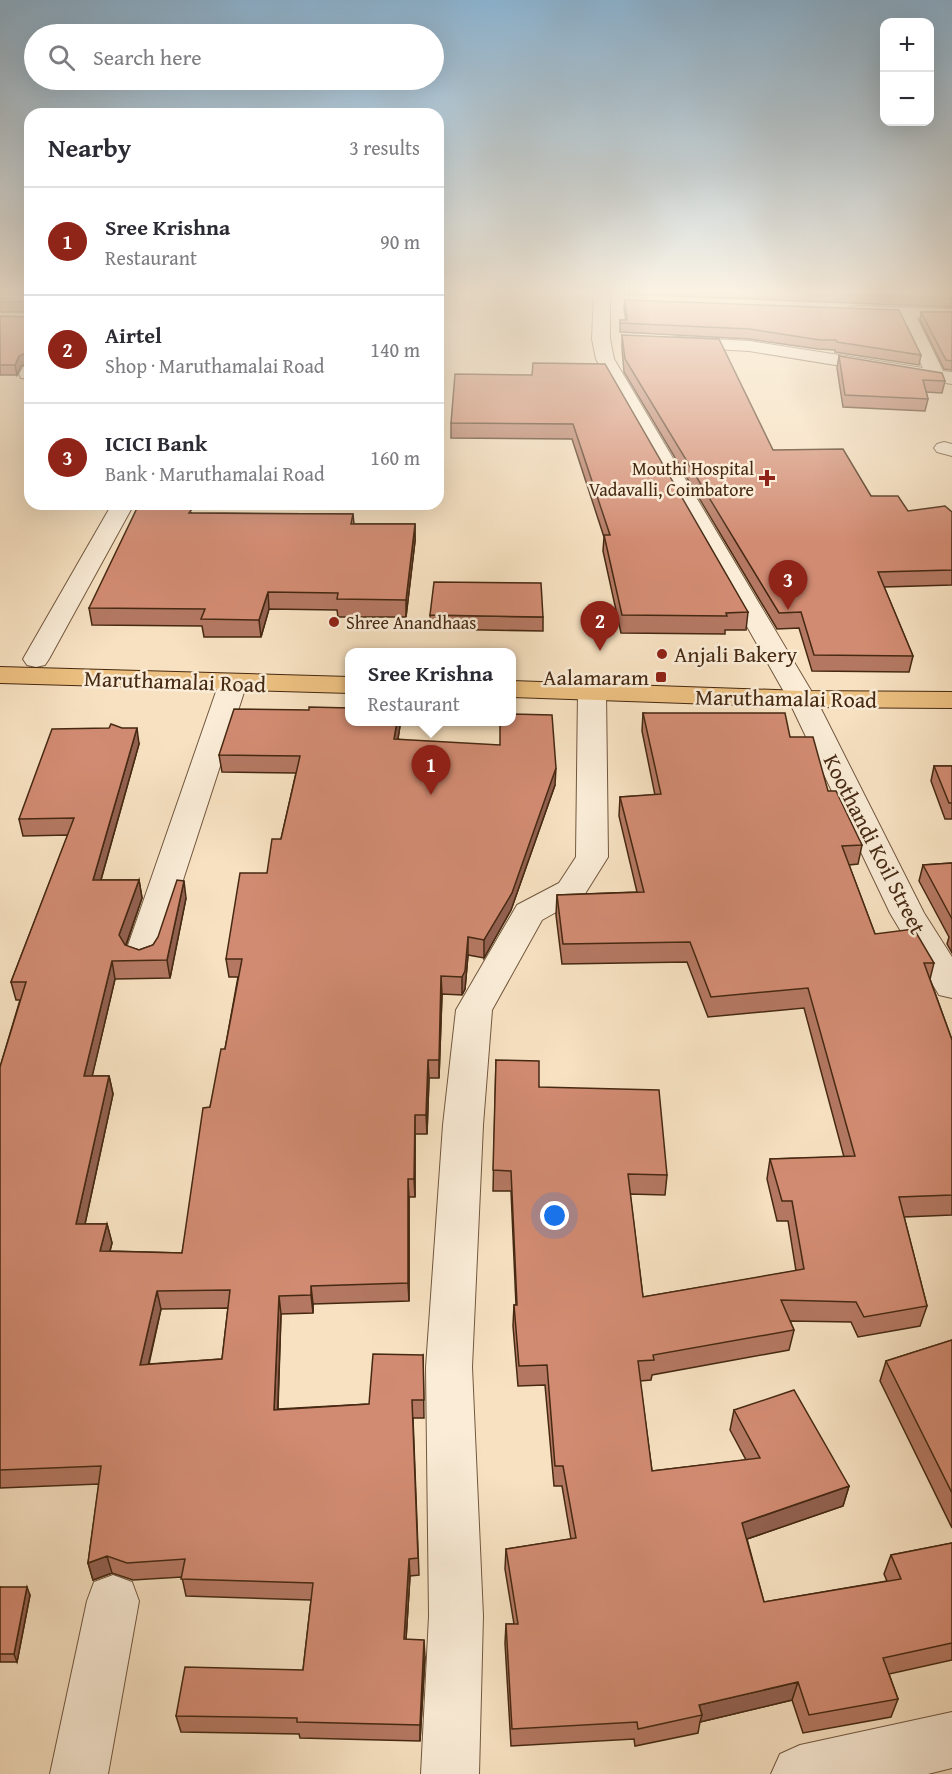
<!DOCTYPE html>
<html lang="en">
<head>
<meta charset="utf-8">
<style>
  body { margin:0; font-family:"Gentium Book Plus",serif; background:#f7f7f7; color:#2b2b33 }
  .controls { position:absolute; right:18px; top:18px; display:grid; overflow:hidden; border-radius:12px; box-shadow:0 6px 24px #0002 }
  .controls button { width:54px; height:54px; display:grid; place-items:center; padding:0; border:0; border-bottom:2px solid #e1e1e2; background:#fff; color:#2b2b33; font:30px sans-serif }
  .you { position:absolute; left:555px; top:1216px; width:21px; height:21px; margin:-15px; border:4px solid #fff; border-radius:50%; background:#1a73e8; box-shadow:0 0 0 9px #1a73e833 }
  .badge { display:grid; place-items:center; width:39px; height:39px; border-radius:50%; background:#8f2418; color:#fff; font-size:20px; font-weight:700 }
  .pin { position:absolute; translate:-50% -50px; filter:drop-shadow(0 2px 3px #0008) }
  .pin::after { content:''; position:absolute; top:32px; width:21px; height:18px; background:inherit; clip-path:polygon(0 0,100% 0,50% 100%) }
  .popup { position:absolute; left:345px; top:648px; width:171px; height:78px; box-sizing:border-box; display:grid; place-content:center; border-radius:12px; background:#fff; filter:drop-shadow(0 2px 4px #0005); font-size:20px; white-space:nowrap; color:#7c7c81 }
  .popup b { font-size:22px; color:#2b2b33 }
  .popup::after { content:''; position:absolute; left:50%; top:100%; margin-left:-12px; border:12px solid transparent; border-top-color:#fff }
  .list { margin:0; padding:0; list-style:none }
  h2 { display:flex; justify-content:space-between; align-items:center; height:78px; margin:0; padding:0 24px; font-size:26px }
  h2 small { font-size:20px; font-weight:400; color:#7c7c81 }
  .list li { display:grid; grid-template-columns:39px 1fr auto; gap:18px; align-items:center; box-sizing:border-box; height:108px; padding:0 24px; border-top:2px solid #e1e1e2 }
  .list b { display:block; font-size:22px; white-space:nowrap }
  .list p { margin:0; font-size:20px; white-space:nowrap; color:#7c7c81 }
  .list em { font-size:20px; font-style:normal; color:#7c7c81 }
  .icon { flex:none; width:33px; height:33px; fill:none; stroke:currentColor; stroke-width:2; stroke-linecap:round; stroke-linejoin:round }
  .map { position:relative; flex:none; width:952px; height:1774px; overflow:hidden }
  .search { position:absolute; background:#fff; box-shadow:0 6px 24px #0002; left:24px; top:24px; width:420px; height:66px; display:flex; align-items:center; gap:15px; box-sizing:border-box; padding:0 21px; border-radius:33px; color:#7c7c81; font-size:22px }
  .panel { position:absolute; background:#fff; box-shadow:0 6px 24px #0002; left:24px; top:108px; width:420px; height:402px; border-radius:18px }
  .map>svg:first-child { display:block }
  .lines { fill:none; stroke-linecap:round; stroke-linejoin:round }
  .minor-casing { stroke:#72573e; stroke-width:2 }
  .major-casing { stroke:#462912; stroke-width:2 }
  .minor { fill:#faecd7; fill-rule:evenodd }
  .major { fill:#ecc080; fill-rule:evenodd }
  .wall { fill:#b47862; stroke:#462912; stroke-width:1.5; fill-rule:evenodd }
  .shaded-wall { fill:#926150; stroke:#462912; stroke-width:1.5 }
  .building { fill:#d18b72; stroke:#462912; stroke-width:1.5; fill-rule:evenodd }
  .poi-dot { fill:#8f2418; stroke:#faecd7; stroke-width:2 }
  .labels { text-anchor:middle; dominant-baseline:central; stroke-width:5; stroke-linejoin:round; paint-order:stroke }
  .far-poi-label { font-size:18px; fill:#462912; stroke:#faecd7; text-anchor:end }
  .poi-label { font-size:22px; fill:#462912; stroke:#faecd7; text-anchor:start }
  .street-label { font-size:22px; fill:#462912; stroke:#faecd7 }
</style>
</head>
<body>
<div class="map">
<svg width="952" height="1774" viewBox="0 0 952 1774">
  <rect width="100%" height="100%" fill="#f7e1c1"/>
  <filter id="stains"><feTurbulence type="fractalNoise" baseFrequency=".00333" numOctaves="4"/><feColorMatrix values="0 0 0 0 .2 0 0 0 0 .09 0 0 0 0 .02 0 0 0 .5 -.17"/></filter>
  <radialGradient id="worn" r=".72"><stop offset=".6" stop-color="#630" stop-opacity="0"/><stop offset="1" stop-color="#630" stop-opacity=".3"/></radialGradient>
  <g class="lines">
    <g class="minor-casing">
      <path id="minor" d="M 594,293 L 610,293 L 610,339 L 614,359 L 816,699 L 924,913 L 952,957 L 952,998 L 939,995 L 890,913 L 788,699 L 596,359 L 592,339 Z
        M 856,306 L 952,309 L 952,319 L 917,318 L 943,371 L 952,372 L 952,384 L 749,351 L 677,347 L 671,346 L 668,342 L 671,338 L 677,337 L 749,341 L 923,368 L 899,317 L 850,315 L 847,311 L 850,307 Z
        M 30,365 L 30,379 L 21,378 L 19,374 L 23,367 Z
        M 944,442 L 952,444 L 952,456 L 937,452 L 934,448 L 937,444 Z
        M 112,504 L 134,504 L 49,659 L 45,665 L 36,667 L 27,665 L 23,659 Z
        M 233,675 L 243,677 L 247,683 L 159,954 L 154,962 L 142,966 L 130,962 L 125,954 L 219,683 L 223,677 Z
        M 592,683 L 602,685 L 606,691 L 608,857 L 583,897 L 542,920 L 492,1010 L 483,1125 L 472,1367 L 483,1616 L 479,1774 L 421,1774 L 429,1616 L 426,1367 L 443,1125 L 456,1010 L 517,905 L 559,883 L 576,857 L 578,691 L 582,685 Z
        M 113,1575 L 132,1582 L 139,1601 L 108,1774 L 50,1774 L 87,1601 L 94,1582 Z
        M 952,1712 L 952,1768 L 928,1774 L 771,1774 L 780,1754 L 800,1745 Z"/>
    </g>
    <g class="major-casing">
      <path id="major" d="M 0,667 L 350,677 L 350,693 L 0,683 Z
        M 512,681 L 802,691 L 952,692 L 952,708 L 802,707 L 512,697 Z"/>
    </g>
    <use href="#minor" class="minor"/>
    <use href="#major" class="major"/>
  </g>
  <path class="wall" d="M 0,293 L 30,293 L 30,312 L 0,312 Z
    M 622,293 L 952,293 L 952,307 L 622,294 Z
    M 625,300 L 921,355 L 919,365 L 835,352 L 835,350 L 818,349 L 749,339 L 620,332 L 620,320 L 626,320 L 624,309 Z
    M 921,312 L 952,312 L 952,370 L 944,369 L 920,320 Z
    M 0,316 L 26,364 L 21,366 L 17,375 L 0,375 Z
    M 622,335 L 773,450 L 871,496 L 908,511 L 952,512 L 952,585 L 884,587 L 913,656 L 909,672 L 812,671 L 799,628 L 777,629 L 624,372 L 622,348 Z
    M 839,356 L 945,381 L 942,393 L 926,392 L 928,399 L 925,411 L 843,407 L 837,368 Z
    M 532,375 L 748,612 L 746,630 L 725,630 L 725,634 L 621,633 L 603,551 L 604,537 L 572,439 L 451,438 L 451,423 Z
    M 181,509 L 192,513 L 353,514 L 354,524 L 415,524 L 415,541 L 406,617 L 338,617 L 337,610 L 269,609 L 261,637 L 204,637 L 202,626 L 92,625 L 89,608 Z
    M 430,615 L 543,617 L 543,631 L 431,629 Z
    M 643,713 L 790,737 L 828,791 L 862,845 L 858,864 L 849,865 L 875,934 L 934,963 L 930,979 L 952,1040 L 952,1215 L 904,1217 L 927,1306 L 920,1326 L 858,1337 L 851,1322 L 790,1321 L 794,1330 L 789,1350 L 652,1375 L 651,1380 L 640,1381 L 652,1471 L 746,1460 L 730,1430 L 734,1410 L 849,1486 L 843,1506 L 747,1539 L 764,1602 L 887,1581 L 884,1574 L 891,1555 L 952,1543 L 952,1660 L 889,1674 L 898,1699 L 891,1717 L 803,1733 L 792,1700 L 700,1722 L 698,1733 L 635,1746 L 634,1739 L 511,1746 L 505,1643 L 506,1624 L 514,1624 L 505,1569 L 506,1549 L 571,1539 L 562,1486 L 554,1486 L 545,1385 L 518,1386 L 513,1326 L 514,1305 L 516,1305 L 511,1191 L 493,1191 L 496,1060 L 539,1087 L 667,1175 L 665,1195 L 630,1194 L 643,1297 L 796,1271 L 788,1221 L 777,1221 L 767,1179 L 770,1159 L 844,1157 L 804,1008 L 708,1017 L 687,962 L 562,964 L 556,915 L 557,895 L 637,892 L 619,816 L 620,797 L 655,795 L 642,731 Z
    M 400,726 L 398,739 L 555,785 L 511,910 L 484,958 L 468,955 L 465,989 L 462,995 L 442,994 L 439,1078 L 429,1078 L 427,1134 L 415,1134 L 415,1197 L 409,1197 L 409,1301 L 313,1304 L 313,1313 L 281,1314 L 278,1409 L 369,1404 L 423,1355 L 424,1418 L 413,1418 L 419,1575 L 410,1576 L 406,1639 L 425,1657 L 420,1741 L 300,1738 L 299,1734 L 181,1732 L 176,1716 L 303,1670 L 311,1600 L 186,1596 L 182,1577 L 133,1580 L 112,1573 L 93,1580 L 88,1563 L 99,1484 L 0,1488 L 0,1067 L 20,1000 L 16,1000 L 11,982 L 68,835 L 23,836 L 19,819 L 139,744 L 101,880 L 139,880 L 142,898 L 126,946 L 139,950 L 153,945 L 186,898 L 170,978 L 115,979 L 92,1076 L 109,1076 L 113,1094 L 85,1224 L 107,1224 L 112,1243 L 110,1251 L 182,1253 L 210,1107 L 225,1049 L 238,977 L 229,977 L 226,959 L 267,873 L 281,839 L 296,773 L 222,772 L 219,755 ZM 228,1308 L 222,1359 L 149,1364 L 161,1309 Z
    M 934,766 L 952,766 L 952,819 L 945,819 L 931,781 Z
    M 952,863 L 952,953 L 947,944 L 949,937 L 919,881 L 923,865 Z
    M 952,1340 L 952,1528 L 880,1381 L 886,1361 Z
    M 0,1587 L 30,1595 L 17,1662 L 0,1662 Z"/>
  <path class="shaded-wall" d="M 30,347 L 30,359 L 26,364 L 21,366 L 17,375 L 15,365 L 19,356 Z
    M 174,504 L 183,504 L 175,525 L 173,508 Z
    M 415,524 L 415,541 L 406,617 L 406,600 Z
    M 268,592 L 269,609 L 261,637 L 259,620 Z
    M 397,722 L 400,722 L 400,726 L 395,756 L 394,739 Z
    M 137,728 L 139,744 L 96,897 L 93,880 Z
    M 556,768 L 555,785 L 511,910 L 484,958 L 484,940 Z
    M 139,880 L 142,898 L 123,953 L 119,935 Z
    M 184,881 L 186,898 L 170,978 L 167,960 Z
    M 468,937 L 468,955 L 465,989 L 462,995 L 462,977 Z
    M 112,961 L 115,979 L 88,1094 L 84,1076 Z
    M 441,976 L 442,994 L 439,1078 L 439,1060 Z
    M 428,1060 L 429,1078 L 427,1134 L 426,1115 Z
    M 109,1076 L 113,1094 L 81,1242 L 76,1224 Z
    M 415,1115 L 415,1197 L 414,1179 Z
    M 408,1179 L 409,1197 L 409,1301 L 408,1283 Z
    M 107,1224 L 112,1243 L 105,1269 L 100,1251 Z
    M 311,1286 L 313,1304 L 313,1313 L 311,1295 Z
    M 157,1291 L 161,1309 L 144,1383 L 140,1365 Z
    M 279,1296 L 281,1314 L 277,1428 L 274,1410 Z
    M 849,1486 L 843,1506 L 738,1542 L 742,1523 Z
    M 107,1556 L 112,1573 L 93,1580 L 88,1563 Z
    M 409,1559 L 410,1576 L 405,1656 L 404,1639 Z
    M 27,1587 L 30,1595 L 17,1662 L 14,1654 Z
    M 424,1640 L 425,1657 L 420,1741 L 420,1725 Z
    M 798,1682 L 792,1700 L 700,1722 L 702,1715 L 699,1705 Z"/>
  <path class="building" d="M 0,293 L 30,293 L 30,304 L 28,302 L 0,302 Z
    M 799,293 L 952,293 L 952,298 Z
    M 625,300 L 899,310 L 921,355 L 837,342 L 836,340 L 820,340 L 750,329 L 620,323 L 620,320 L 627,320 Z
    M 921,312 L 952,312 L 952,361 L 946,360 Z
    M 30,315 L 30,347 L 24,354 L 19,356 L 15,365 L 0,365 L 0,316 L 28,317 Z
    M 622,335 L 719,339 L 773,450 L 843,449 L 871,496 L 898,496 L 908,511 L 945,506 L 952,512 L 952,570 L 878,572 L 913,656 L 814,655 L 801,612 L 779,613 L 625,359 Z
    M 839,356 L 942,373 L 945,381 L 923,380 L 928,399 L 845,395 Z
    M 533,363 L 605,364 L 748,612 L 726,613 L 727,616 L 622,615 L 604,535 L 610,535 L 573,424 L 451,423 L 455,374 L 532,375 Z
    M 139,504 L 174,504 L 173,508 L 192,509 L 189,513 L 353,514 L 351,524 L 415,524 L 406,600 L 337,599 L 338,593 L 268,592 L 259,620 L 201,619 L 205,609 L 89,608 Z
    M 434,582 L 541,583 L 543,617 L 430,615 Z
    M 309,707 L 350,708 L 350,722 L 397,722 L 394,739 L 500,745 L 500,722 L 512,722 L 512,714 L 552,715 L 556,768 L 512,893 L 484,940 L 468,937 L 465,971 L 462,977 L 441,976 L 439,1060 L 428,1060 L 426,1115 L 415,1115 L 414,1179 L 408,1179 L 408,1283 L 311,1286 L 311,1295 L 279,1296 L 274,1410 L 369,1404 L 373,1354 L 423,1355 L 424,1400 L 412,1400 L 418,1558 L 409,1559 L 404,1639 L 424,1640 L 420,1725 L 297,1722 L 297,1718 L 176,1716 L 185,1667 L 303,1670 L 313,1583 L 181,1579 L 185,1559 L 127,1563 L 107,1556 L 88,1563 L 101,1466 L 0,1470 L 0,1067 L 26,982 L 11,982 L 74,818 L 19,819 L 52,729 L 109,728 L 111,724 L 122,728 L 137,728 L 93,880 L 139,880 L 119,935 L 125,945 L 139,950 L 153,945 L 158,937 L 177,880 L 184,881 L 167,960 L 112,961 L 84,1076 L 109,1076 L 76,1224 L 107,1224 L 100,1251 L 182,1253 L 203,1108 L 210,1107 L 221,1049 L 225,1049 L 242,959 L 226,959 L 240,873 L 267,873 L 272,839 L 281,839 L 300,756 L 219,755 L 234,709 L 309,710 ZM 230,1290 L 222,1359 L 140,1365 L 157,1291 Z
    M 643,713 L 785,713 L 790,737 L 813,737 L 828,791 L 836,791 L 862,845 L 842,846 L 875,934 L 914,929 L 934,963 L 924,963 L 952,1040 L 952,1195 L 899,1197 L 927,1306 L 864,1317 L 856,1302 L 781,1300 L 794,1330 L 653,1355 L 654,1360 L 638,1361 L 652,1471 L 760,1458 L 734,1410 L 794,1390 L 849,1486 L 742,1523 L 764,1602 L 901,1579 L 891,1555 L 952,1543 L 952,1643 L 883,1658 L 898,1699 L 809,1715 L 798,1682 L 699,1705 L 702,1715 L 638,1729 L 637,1722 L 512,1729 L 506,1624 L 518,1624 L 506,1549 L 576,1538 L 563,1466 L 555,1466 L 547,1365 L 519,1366 L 514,1305 L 517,1305 L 511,1171 L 493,1170 L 496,1060 L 539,1061 L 539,1087 L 659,1090 L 667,1175 L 628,1174 L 643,1297 L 804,1269 L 792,1201 L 782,1201 L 770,1159 L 855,1156 L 808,988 L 711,997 L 690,942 L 563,944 L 557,895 L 644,892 L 620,797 L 661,794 Z
    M 934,766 L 952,766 L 952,803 L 949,803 Z
    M 952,863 L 952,919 L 923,865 Z
    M 952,1340 L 952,1493 L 886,1361 Z
    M 0,1587 L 27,1587 L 14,1654 L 0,1654 Z"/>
  <linearGradient id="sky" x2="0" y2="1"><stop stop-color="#8cb7d7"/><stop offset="0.54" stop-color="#fbf2e3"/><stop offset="1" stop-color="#fbf2e3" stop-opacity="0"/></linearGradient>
  <rect width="952" height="541" fill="url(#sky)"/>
  <g class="poi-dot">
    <path d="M764 469h6v6h6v6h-6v6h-6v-6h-6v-6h6z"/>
    <circle cx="334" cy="622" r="6"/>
    <circle cx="662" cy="654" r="6"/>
    <rect x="655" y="671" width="12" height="12" rx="3"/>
  </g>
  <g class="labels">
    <g class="far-poi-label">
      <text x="754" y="468">Mouthi Hospital<tspan x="754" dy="21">Vadavalli, Coimbatore</tspan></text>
      <text x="346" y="622" text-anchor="start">Shree Anandhaas</text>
    </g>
    <g class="poi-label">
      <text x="674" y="654">Anjali Bakery</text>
      <text x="649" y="677" text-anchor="end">Aalamaram</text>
    </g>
    <g class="street-label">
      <text transform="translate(175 681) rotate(2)">Maruthamalai Road</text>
      <text transform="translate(786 698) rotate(1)">Maruthamalai Road</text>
      <text transform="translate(875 844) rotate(63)">Koothandi Koil Street</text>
    </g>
  </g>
  <rect width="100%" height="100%" filter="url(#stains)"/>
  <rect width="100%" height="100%" fill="url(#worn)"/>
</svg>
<div class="controls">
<button>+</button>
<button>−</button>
</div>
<div class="you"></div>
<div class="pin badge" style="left:431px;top:795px">1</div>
<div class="popup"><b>Sree Krishna</b>Restaurant</div>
<div class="pin badge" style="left:600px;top:651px">2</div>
<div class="pin badge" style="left:788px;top:610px">3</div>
<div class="search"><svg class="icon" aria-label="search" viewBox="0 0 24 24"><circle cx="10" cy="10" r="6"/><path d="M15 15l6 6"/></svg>Search here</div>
<section class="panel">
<h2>Nearby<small>3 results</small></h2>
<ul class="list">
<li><span class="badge">1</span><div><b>Sree Krishna</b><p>Restaurant</p></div><em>90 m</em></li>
<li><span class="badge">2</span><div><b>Airtel</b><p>Shop · Maruthamalai Road</p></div><em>140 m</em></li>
<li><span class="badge">3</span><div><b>ICICI Bank</b><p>Bank · Maruthamalai Road</p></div><em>160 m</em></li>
</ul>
</section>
</div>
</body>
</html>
